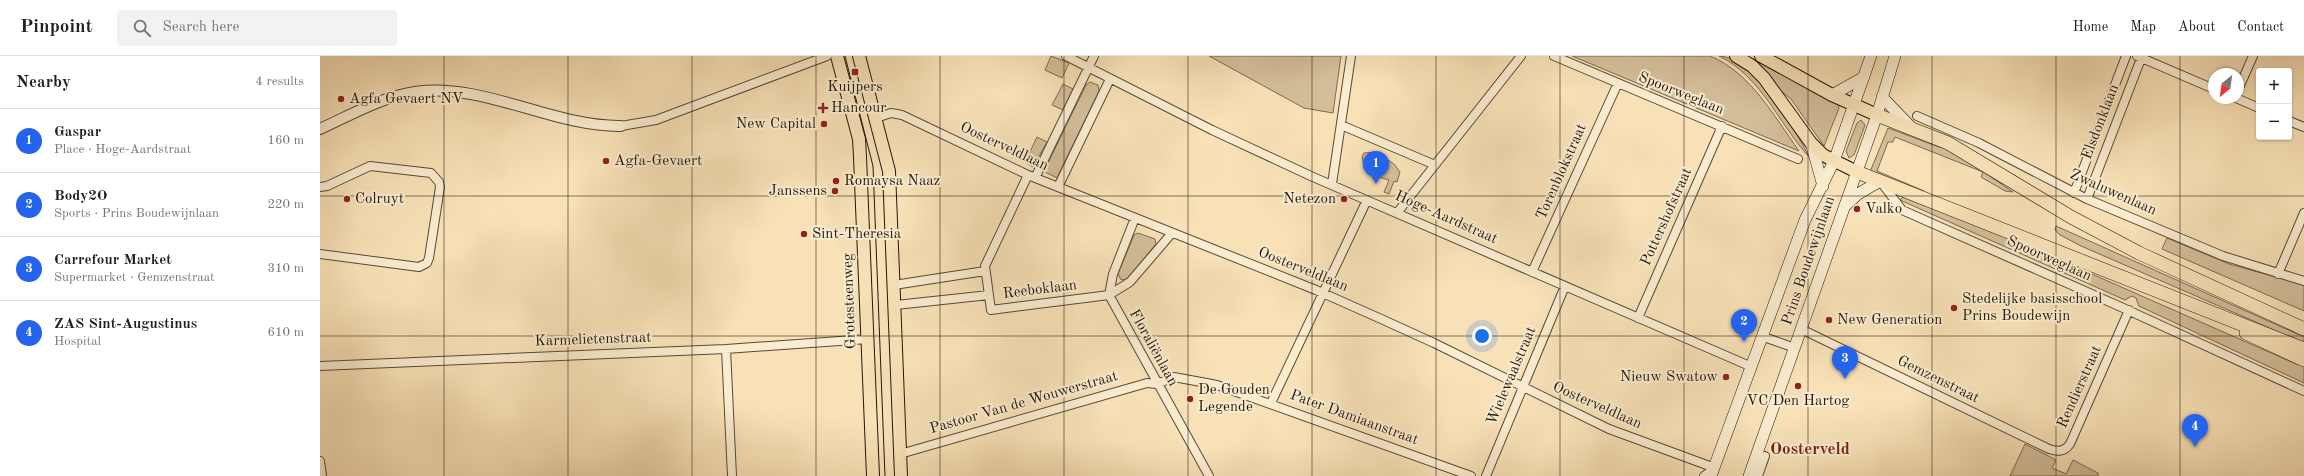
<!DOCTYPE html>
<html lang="en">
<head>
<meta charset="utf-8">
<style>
  body { margin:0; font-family:"Old Standard TT",serif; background:#f2f2f2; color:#202124 }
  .controls { position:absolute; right:12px; top:12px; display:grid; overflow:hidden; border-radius:4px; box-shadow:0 1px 3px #0004 }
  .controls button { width:36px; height:36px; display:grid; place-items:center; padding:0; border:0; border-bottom:1px solid #e0e0e0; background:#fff; color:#202124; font:20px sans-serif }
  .compass { position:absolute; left:1888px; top:12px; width:36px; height:36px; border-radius:50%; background:#fff; box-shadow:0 1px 3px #0004; rotate:209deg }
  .you { position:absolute; left:1162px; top:280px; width:14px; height:14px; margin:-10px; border:3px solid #fff; border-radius:50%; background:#1a73e8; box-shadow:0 0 0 6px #1a73e833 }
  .badge { display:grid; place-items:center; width:26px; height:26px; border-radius:50%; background:#2563eb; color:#fff; font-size:13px; font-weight:700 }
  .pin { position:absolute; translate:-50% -33px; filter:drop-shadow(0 1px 2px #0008) }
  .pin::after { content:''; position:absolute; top:21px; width:14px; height:12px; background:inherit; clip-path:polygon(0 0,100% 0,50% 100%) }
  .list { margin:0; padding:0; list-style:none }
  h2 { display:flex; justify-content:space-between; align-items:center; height:52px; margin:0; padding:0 16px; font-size:17px }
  h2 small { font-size:13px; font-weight:400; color:#757577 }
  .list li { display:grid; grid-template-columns:26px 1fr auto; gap:12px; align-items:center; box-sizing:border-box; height:64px; padding:0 16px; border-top:1px solid #e0e0e0 }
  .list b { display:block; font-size:15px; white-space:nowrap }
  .list p { margin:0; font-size:13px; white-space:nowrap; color:#757577 }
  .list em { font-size:13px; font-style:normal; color:#757577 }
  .icon { flex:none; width:22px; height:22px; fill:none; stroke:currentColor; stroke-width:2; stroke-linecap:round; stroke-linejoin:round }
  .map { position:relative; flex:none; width:1984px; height:420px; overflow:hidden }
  header { display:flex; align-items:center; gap:24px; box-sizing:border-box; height:56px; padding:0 20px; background:#fff; border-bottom:1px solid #e0e0e0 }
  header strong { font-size:19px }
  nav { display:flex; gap:22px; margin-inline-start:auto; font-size:14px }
  .search { width:280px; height:36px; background:#f2f2f2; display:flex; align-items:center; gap:10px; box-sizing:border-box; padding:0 14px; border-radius:4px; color:#757577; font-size:15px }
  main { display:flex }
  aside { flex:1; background:#fff }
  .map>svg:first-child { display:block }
  .green { fill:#d4be9a; stroke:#7b6a52 }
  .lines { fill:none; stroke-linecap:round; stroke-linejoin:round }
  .minor-casing { stroke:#584936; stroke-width:10 }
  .tertiary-casing { stroke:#584936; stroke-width:12 }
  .secondary-casing { stroke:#22160b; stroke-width:12 }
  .primary-casing { stroke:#22160b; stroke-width:14 }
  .trunk-casing { stroke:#22160b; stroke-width:14 }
  .minor { stroke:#faecd0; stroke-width:8 }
  .tertiary { stroke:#faecd0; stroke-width:10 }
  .secondary { stroke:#faecd0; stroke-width:11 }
  .primary { stroke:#f8e1b7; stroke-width:12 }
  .trunk { stroke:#f8e1b7; stroke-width:13 }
  .tram { stroke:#22160b; stroke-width:1 }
  .grid { fill:none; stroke:#22160b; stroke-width:1; stroke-opacity:0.55 }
  .poi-dot { fill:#8f2418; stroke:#faecd0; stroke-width:1.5 }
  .labels { text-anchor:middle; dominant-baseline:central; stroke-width:4; stroke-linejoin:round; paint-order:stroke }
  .poi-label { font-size:15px; fill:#22160b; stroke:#faecd0; text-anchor:start }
  .street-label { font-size:15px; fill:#22160b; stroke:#faecd0 }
  .quarter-label { font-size:17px; font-weight:bold; fill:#7a1f14; stroke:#faecd0 }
</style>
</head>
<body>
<header>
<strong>Pinpoint</strong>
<div class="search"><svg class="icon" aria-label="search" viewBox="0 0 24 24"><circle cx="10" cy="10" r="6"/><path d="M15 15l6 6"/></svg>Search here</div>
<nav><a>Home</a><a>Map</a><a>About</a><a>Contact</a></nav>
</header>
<main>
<aside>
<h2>Nearby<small>4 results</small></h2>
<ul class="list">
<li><span class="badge">1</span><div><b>Gaspar</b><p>Place · Hoge-Aardstraat</p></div><em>160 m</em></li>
<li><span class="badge">2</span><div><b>Body2O</b><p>Sports · Prins Boudewijnlaan</p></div><em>220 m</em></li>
<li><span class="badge">3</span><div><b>Carrefour Market</b><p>Supermarket · Gemzenstraat</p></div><em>310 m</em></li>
<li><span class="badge">4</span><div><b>ZAS Sint-Augustinus</b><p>Hospital</p></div><em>610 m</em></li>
</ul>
</aside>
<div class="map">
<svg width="1984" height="420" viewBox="0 0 1984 420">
  <rect width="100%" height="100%" fill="#f8e1b7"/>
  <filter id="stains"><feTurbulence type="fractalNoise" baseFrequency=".005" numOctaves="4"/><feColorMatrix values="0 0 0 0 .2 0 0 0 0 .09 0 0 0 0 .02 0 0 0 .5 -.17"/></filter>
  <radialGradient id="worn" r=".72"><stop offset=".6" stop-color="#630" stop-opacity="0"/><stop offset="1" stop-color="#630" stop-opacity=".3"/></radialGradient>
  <path class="green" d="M 731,0 L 749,7 L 742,22 L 725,14 Z
    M 889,0 L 1021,0 L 1013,57 L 984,52 Z
    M 1252,0 L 1390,0 C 1431,17 1454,60 1479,95 Z
    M 1399,0 C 1431,0 1476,74 1489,101 C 1459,68 1441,20 1399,0 Z
    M 1433,3 L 1518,48 L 1519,52 L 1504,90 L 1471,43 L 1460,34 Z
    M 770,26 L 778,29 L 779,35 L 737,122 L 725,116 L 725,113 L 766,29 Z
    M 743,28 L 753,33 L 743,54 L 732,49 Z
    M 1541,64 L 1545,69 L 1534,99 L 1529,102 L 1526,95 L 1537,67 Z
    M 1568,72 L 1619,91 L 1627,91 L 1693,136 L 1685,135 L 1661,121 L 1663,116 L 1575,81 L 1573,86 L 1568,86 L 1557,115 L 1604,135 L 1593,133 L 1550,116 Z
    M 717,81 L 727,86 L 713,111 L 705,106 Z
    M 1056,96 L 1074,108 L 1080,116 L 1077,126 L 1074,125 L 1069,138 L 1064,136 L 1069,124 L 1059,121 L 1044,110 L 1042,101 L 1044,97 Z
    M 1584,140 L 1697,185 L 1976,308 L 1984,311 L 1984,327 L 1819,250 L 1816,242 L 1812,240 L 1805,244 L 1580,144 Z
    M 1736,170 L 1984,281 L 1984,287 L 1761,190 L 1740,179 L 1735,174 Z
    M 818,177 L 835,183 L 836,188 L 807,223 L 801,224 L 798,218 L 814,179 Z
    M 1847,182 L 1909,208 L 1984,229 L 1984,255 L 1842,193 Z
    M 1705,388 L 1736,404 L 1732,412 L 1746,418 L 1753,404 L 1778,417 L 1778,420 L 1690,420 Z"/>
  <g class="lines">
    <g class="minor-casing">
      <path id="minor" d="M 746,0 L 892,74 L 993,121 L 1432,311
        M 1234,0 L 1478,103
        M 1817,0 L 1894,33
        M 1918,34 L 1933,0
        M 1916,42 L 1939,52
        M 1597,60 L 1659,87 L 1767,143 L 1903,200 L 1984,225
        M 556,62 L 571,57 L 582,59 L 708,119 L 996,234 L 1059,262 L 1114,287 L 1289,373 L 1395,412
        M 1969,65 L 1984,71
        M 1021,69 L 1115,109
        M 301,70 L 336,64 L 507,0
        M 708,119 L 665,210 L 671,254 L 789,239 L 810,226 L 852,177
        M 715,122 L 774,0
        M 1012,128 L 1031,0
        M 1564,130 L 1582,154 L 1801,251 L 1984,335
        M 0,131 L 7,130 L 50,110 L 111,117 L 119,126 L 120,131 L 109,202 L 107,207 L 99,211 L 0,198
        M 738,131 L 790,23
        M 1754,137 L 1806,0
        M 1767,143 L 1822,0
        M 1077,157 L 1201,0
        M 1212,216 L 1298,27
        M 1958,218 L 1984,157
        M 574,229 L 665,215
        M 789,239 L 889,420
        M 789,239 L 793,218 L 815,162
        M 576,249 L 669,239
        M 1318,262 L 1402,70
        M 1481,273 L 1729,393 C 1738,396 1744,396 1750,388 L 1809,254
        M 1444,281 L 1475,292
        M 406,293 L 412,420
        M 0,310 L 406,293 L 548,283
        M 951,347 L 1047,144
        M 580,398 L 827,327 L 837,328 L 854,321 L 897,329 L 1151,420
        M 0,405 L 2,420
        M 1166,420 L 1245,230
        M 1384,420 L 1395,412
        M 1438,420 L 1445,400"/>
    </g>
    <g class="tertiary-casing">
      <path id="tertiary" d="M 0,73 C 31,59 61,41 95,36 C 163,26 233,71 301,70"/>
    </g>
    <g class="secondary-casing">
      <path id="secondary" d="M 1512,39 L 1544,21
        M 1562,41 L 1590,70
        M 1491,87 L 1503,130
        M 1525,150 L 1538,138 L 1560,125
        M 1391,420 L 1485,164 L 1514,105 L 1551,0
        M 1429,420 L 1557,59 L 1575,0"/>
    </g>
    <g class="primary-casing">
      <path id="primary" d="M 517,0 L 539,83 L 540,101 L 553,420
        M 539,0 L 569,115 L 581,420
        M 1416,0 L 1432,10 L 1444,22 L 1491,87 L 1503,99 L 1537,116
        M 1441,0 L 1512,39 L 1557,59"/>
    </g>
    <g class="trunk-casing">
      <path id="trunk" d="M 1557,59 L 1628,87 L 1751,161 L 1819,197 L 1984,273
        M 1537,116 L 1984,293
        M 1926,277 L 1984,304"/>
    </g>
    <use href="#minor" class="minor"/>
    <use href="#tertiary" class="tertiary"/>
    <use href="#secondary" class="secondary"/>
    <use href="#primary" class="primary"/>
    <use href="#trunk" class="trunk"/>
    <path class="tram" d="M 525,0 L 553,110 L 565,420"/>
  </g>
  <path class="grid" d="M 124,0 L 124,420M 248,0 L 248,420M 372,0 L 372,420M 496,0 L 496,420M 620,0 L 620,420M 744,0 L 744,420M 868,0 L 868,420M 992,0 L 992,420M 1116,0 L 1116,420M 1240,0 L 1240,420M 1364,0 L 1364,420M 1488,0 L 1488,420M 1612,0 L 1612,420M 1736,0 L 1736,420M 1860,0 L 1860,420M 0,140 L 1984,140M 0,280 L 1984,280"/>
  <g class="poi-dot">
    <rect x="531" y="12" width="8" height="8" rx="2"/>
    <circle cx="21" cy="43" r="4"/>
    <path d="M501 46h4v4h4v4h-4v4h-4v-4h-4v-4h4z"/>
    <circle cx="504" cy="68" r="4"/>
    <circle cx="286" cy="105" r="4"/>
    <circle cx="516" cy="125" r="4"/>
    <circle cx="515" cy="135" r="4"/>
    <circle cx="27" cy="143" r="4"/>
    <circle cx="1024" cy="143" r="4"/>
    <circle cx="1537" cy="153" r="4"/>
    <circle cx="484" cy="178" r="4"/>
    <circle cx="1634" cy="252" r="4"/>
    <circle cx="1509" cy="264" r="4"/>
    <circle cx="1406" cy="321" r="4"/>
    <circle cx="1478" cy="330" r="4"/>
    <circle cx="870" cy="343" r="4"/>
  </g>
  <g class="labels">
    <g class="poi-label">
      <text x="535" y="31" text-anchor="middle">Kuijpers</text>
      <text x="29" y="43">Agfa Gevaert NV</text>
      <text x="511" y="52">Hancour</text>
      <text x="496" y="68" text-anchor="end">New Capital</text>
      <text x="294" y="105">Agfa-Gevaert</text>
      <text x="524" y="125">Romaysa Naaz</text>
      <text x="507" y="135" text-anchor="end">Janssens</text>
      <text x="35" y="143">Colruyt</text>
      <text x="1016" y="143" text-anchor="end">Netezon</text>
      <text x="1545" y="153">Valko</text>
      <text x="492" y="178">Sint-Theresia</text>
      <text x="1642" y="243">Stedelijke basisschool<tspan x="1642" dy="17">Prins Boudewijn</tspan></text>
      <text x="1517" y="264">New Generation</text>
      <text x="1398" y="321" text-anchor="end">Nieuw Swatow</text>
      <text x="878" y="334">De Gouden<tspan x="878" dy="17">Legende</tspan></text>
      <text x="1478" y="345" text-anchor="middle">VC Den Hartog</text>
    </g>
    <g class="street-label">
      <text transform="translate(1361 38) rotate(22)">Spoorweglaan</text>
      <text transform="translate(1781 66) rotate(-69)">Elsdonklaan</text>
      <text transform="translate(684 91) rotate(25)">Oosterveldlaan</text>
      <text transform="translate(1242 116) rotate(-66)">Torenblokstraat</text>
      <text transform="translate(1793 137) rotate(24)">Zwaluwenlaan</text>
      <text transform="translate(1347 161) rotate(-66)">Pottershofstraat</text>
      <text transform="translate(1126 162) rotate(24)">Hoge-Aardstraat</text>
      <text transform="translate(1729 203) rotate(24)">Spoorweglaan</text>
      <text transform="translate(1489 205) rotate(-71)">Prins Boudewijnlaan</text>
      <text transform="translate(983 214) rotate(22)">Oosterveldlaan</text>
      <text transform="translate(720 234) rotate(-7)">Reeboklaan</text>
      <text transform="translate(530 245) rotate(-92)">Grotesteenweg</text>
      <text transform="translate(273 284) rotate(-2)">Karmelietenstraat</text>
      <text transform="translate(833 292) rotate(61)">Floraliënlaan</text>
      <text transform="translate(1192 320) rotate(-67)">Wielewaalstraat</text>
      <text transform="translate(1618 324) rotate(26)">Gemzenstraat</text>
      <text transform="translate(1760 331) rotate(-66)">Rendierstraat</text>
      <text transform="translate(704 347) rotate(-16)">Pastoor Van de Wouwerstraat</text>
      <text transform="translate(1277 350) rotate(24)">Oosterveldlaan</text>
      <text transform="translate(1034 362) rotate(20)">Pater Damiaanstraat</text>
    </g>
    <g class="quarter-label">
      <text x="1490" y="393">Oosterveld</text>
    </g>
  </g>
  <rect width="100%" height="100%" filter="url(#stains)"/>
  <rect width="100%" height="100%" fill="url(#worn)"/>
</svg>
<div class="controls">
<button>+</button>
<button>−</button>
</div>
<svg class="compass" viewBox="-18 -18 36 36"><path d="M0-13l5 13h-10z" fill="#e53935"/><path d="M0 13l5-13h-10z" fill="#757577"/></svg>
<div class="you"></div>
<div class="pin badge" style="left:1056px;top:128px">1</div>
<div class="pin badge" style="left:1424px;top:286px">2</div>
<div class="pin badge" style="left:1525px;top:323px">3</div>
<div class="pin badge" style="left:1875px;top:391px">4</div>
</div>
</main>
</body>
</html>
